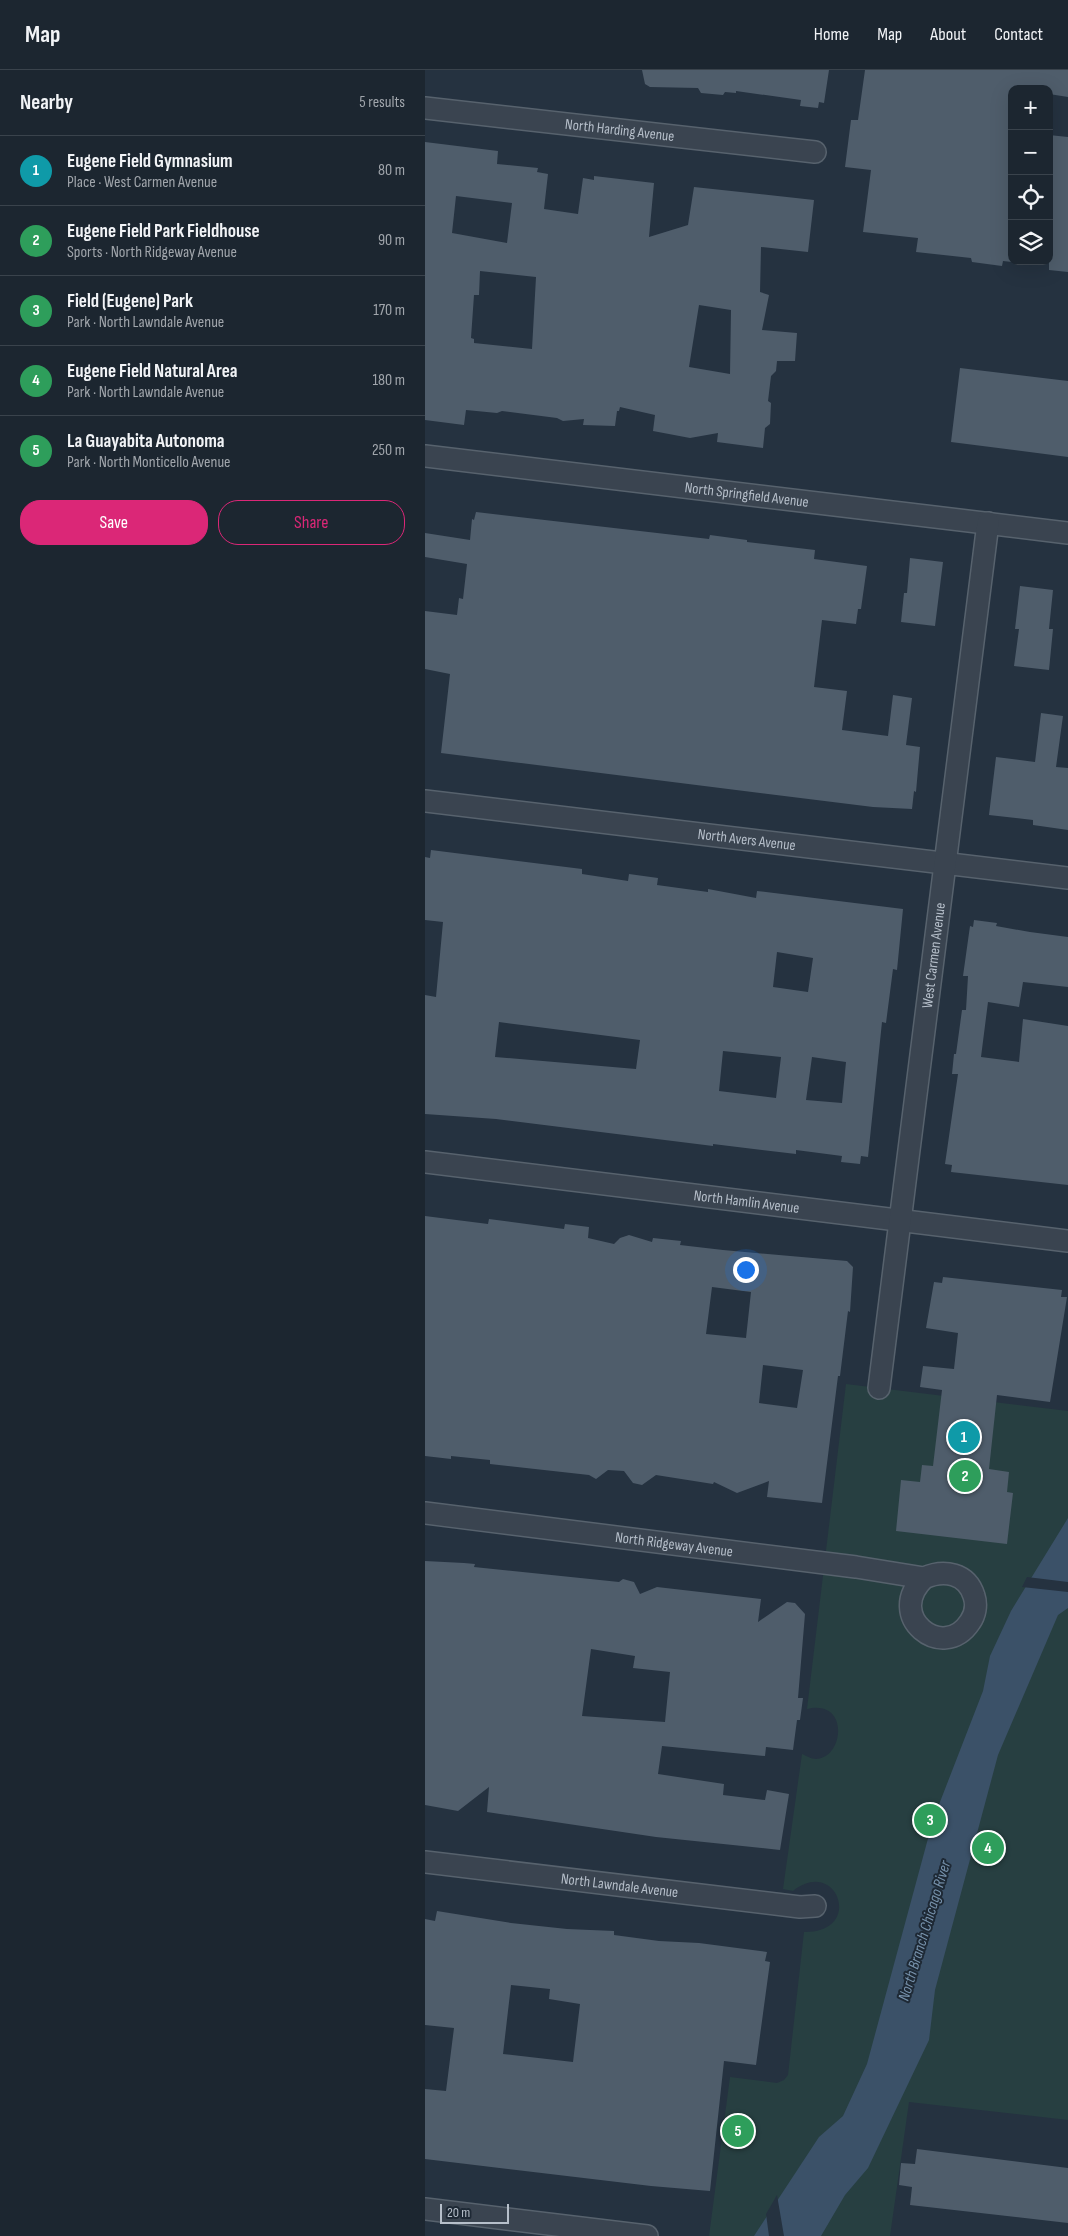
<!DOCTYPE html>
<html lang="en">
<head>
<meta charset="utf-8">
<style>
  body { margin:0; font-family:"Sofia Sans Condensed",sans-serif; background:#252e38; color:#f1f3f6 }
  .controls { position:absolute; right:15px; top:15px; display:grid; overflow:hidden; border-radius:10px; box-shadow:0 5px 20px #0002 }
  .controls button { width:45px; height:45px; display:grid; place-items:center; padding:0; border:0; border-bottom:1px solid #3a434c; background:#1c2630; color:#f1f3f6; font:25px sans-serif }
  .scale { position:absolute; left:15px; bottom:12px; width:69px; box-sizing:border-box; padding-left:5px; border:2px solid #b6bfca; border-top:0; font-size:14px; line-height:18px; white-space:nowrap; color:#b6bfca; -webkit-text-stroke:4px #1e2935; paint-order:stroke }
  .you { position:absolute; left:320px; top:1199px; width:18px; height:18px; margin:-12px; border:4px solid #fff; border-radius:50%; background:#1a73e8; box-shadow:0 0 0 8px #1a73e833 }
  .badge { display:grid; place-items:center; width:32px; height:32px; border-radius:50%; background:#db2777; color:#fff; font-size:16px; font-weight:700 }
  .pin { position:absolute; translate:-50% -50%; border:2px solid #fff; box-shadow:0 1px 5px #0006 }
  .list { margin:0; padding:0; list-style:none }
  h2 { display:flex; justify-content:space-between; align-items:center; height:65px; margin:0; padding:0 20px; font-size:21px }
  h2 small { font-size:16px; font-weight:400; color:#a0a5ab }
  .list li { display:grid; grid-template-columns:32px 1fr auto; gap:15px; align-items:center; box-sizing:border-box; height:70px; padding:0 20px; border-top:1px solid #3a434c }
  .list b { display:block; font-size:19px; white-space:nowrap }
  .list p { margin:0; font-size:16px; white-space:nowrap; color:#a0a5ab }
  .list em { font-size:16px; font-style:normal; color:#a0a5ab }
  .actions { display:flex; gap:10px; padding:15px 20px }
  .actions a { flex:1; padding:11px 0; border:1px solid #db2777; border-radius:20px; text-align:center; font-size:18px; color:#db2777 }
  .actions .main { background:#db2777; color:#fff }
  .icon { flex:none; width:28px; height:28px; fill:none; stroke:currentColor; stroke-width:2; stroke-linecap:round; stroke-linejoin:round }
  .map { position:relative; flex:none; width:643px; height:2166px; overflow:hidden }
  header { display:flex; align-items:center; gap:30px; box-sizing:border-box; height:70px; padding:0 25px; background:#1c2630; border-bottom:1px solid #3a434c }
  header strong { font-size:24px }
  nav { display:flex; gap:28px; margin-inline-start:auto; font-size:18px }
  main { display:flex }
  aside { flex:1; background:#1c2630 }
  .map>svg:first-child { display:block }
  .green { fill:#273f41 }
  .water { fill:#3b5168 }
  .pier { fill:#253240 }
  .building { fill:#4f5d6b; fill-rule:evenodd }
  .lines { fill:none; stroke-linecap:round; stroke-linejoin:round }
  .street-casing { stroke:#57626d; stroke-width:24 }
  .street { stroke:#3a4450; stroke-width:21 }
  .labels { text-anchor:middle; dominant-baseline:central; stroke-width:4; stroke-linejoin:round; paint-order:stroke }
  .street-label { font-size:15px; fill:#b6bfca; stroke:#1e2935 }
  .water-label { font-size:16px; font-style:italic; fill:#7792ac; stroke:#1e2935 }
</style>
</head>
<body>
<header>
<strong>Map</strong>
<nav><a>Home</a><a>Map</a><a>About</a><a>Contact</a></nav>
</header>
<main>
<aside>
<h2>Nearby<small>5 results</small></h2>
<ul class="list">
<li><span class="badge" style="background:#0f9aa8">1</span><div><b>Eugene Field Gymnasium</b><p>Place · West Carmen Avenue</p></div><em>80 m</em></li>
<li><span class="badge" style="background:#2e9e5b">2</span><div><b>Eugene Field Park Fieldhouse</b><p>Sports · North Ridgeway Avenue</p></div><em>90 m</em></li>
<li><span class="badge" style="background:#2e9e5b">3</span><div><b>Field (Eugene) Park</b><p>Park · North Lawndale Avenue</p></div><em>170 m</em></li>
<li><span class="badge" style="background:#2e9e5b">4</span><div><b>Eugene Field Natural Area</b><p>Park · North Lawndale Avenue</p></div><em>180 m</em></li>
<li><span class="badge" style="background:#2e9e5b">5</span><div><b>La Guayabita Autonoma</b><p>Park · North Monticello Avenue</p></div><em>250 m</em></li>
</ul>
<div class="actions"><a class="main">Save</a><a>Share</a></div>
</aside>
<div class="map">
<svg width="643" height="2166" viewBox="0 0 643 2166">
  <rect width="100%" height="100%" fill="#253240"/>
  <path class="green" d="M 421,1314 L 643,1341 L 643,2050 L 484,2032 L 465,2166 L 284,2166 L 305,2007 L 352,2013 L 359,2010 L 363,2005 L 379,1862 C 440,1863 412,1786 368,1821 L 358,1819 L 377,1684 C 382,1686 386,1689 391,1689 C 419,1688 425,1629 382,1639 Z"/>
  <path class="water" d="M 643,1448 L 643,1538 L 633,1545 L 573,1685 L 510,1920 L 504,1970 L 443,2098 L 420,2125 L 396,2166 L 329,2166 L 394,2067 L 418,2046 L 442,1994 L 508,1750 L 558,1621 L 565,1586 L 586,1541 Z"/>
  <path class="pier" d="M 602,1507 L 643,1512 L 643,1522 L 597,1517 Z
    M 352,2125 L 359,2166 L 344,2166 L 341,2144 Z"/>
  <path class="building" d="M 217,0 L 404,0 L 399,33 L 394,32 L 393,38 L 375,36 L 376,30 L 311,21 L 311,23 L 300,22 L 298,25 L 276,23 L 273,18 L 225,17 L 220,14 Z
    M 440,0 L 643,0 L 643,27 L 624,24 L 624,19 L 587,19 L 587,192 L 578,191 L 577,196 L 547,192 L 546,188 L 491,182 L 493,168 L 438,162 L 446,100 L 420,97 L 426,50 L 433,50 Z
    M 624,65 L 643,67 L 643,202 L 624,200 Z
    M 0,72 L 73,81 L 72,94 L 113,98 L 112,102 L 123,104 L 119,139 L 153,144 L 158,108 L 169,110 L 169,106 L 229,113 L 224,167 L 263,155 L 269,117 L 389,130 L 383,182 L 336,177 L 335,222 L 344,225 L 337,260 L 372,263 L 370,291 L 352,291 L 351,301 L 346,306 L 343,331 L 346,333 L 345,354 L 340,358 L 338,378 L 292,372 L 293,363 L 265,368 L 228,361 L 230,345 L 195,337 L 194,341 L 192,341 L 190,356 L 158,355 L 159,349 L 138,351 L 132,348 L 77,341 L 72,343 L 41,340 L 39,355 L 0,350 ZM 31,126 L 87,133 L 82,173 L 27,163 ZM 55,201 L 111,207 L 107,279 L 49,273 L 49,269 L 46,268 L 49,225 L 54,225 ZM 274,235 L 306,240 L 305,304 L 264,297 Z
    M 535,298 L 643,311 L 643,387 L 526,372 Z
    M 51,442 L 284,469 L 285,465 L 322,470 L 322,472 L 390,480 L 389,489 L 442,496 L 436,539 L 433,539 L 431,554 L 397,550 L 389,617 L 422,621 L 417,660 L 463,666 L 468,625 L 487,628 L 481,675 L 495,677 L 491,722 L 489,721 L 487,739 L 448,737 L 16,683 L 25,604 L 0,599 L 0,541 L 32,545 L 34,528 L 38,529 L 42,494 L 0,487 L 0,463 L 45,470 L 47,449 L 49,450 Z
    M 485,488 L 518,492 L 510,556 L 476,552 L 479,523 L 482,523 Z
    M 595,516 L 628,520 L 624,559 L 628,559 L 624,600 L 589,596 L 594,559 L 590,559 Z
    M 616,643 L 638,646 L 631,697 L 643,698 L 643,760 L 608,755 L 608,750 L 564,745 L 571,687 L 610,692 Z
    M 6,780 L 157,799 L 157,804 L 203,811 L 204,804 L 233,808 L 232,815 L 283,822 L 283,819 L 331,828 L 332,821 L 478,839 L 472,900 L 468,899 L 461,953 L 457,952 L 443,1087 L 436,1086 L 435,1094 L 416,1092 L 417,1086 L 371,1080 L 371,1084 L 288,1074 L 288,1076 L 71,1049 L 0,1044 L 0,925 L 11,927 L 18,852 L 0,850 L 0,787 L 5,788 ZM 352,882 L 388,888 L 383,922 L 348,917 ZM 74,952 L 215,970 L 211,999 L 70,987 ZM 298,981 L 356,987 L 351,1028 L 294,1021 ZM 387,987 L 421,992 L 417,1033 L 381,1030 Z
    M 549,850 L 572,853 L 571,856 L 605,862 L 643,867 L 643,917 L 598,912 L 594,937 L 563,932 L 556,987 L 594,992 L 598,949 L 643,956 L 643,1115 L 526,1102 L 527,1095 L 520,1094 L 533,1004 L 527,1004 L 529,984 L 531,984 L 537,940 L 541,940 L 543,906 L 538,906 L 545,856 L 548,857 Z
    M 0,1146 L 63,1154 L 64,1149 L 139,1159 L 140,1154 L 164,1157 L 163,1168 L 189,1174 L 195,1168 L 204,1165 L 227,1172 L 228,1168 L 256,1171 L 255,1175 L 298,1180 L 422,1191 L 428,1197 L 425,1242 L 423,1241 L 415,1306 L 413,1306 L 397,1433 L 342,1427 L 344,1411 L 312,1423 L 289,1412 L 288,1414 L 231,1405 L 217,1415 L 208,1413 L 199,1401 L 183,1400 L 171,1409 L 164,1405 L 65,1394 L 65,1390 L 26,1386 L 26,1389 L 0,1386 ZM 287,1217 L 326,1222 L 321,1268 L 281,1264 ZM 338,1295 L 378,1300 L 372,1338 L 334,1333 Z
    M 518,1207 L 637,1220 L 636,1227 L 642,1227 L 625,1332 L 572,1325 L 564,1399 L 584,1402 L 582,1422 L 588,1423 L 582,1474 L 471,1461 L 476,1410 L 495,1412 L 497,1395 L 508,1396 L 517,1320 L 495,1317 L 498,1296 L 529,1299 L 533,1263 L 501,1258 L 509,1212 L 517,1213 Z
    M 0,1491 L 39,1493 L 50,1494 L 49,1497 L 194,1512 L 198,1509 L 209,1512 L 215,1524 L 232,1517 L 336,1529 L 333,1552 L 362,1532 L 370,1533 L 380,1544 L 373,1628 L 378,1628 L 375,1650 L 372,1650 L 368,1680 L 341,1677 L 340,1686 L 237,1676 L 233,1704 L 299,1714 L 298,1725 L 340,1730 L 342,1720 L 364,1724 L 355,1780 L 231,1767 L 62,1742 L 64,1717 L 33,1741 L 0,1735 ZM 166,1579 L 210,1586 L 208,1598 L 245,1602 L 240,1652 L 157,1646 Z
    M 12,1841 L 86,1853 L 142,1859 L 189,1861 L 189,1865 L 234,1871 L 274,1873 L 342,1882 L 340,1891 L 345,1892 L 331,1995 L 299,1991 L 285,2121 L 226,2116 L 0,2089 L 0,2019 L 21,2021 L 29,1958 L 0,1955 L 0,1849 L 10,1851 ZM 86,1915 L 125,1919 L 124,1929 L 155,1934 L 148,1992 L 78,1984 Z
    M 492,2079 L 643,2098 L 643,2153 L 485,2135 L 487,2117 L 474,2115 L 476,2093 L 490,2094 Z"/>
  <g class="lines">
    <g class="street-casing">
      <g id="street">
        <path id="s1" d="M 0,38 L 390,82"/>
        <path id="s2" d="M 0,386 L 643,463"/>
        <path id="s3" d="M 0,731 L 643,808"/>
        <path id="s4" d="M 0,1092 L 643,1171"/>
        <path id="s5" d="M 454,1318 L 563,453"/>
        <path id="s6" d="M 0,1443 L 431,1497 L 499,1508 C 519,1499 542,1503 549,1526 C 552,1535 550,1545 545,1552 C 518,1593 459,1546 499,1508"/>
        <path id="s7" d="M 0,1792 L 375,1837 L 390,1836"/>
        <path d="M 0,2139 L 222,2166"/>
      </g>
    </g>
    <use href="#street" class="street"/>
  </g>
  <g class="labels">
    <g class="street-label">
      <text stroke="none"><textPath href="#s1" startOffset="196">North Harding Avenue</textPath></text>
      <text stroke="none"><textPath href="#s2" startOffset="324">North Springfield Avenue</textPath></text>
      <text stroke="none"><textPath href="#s3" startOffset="324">North Avers Avenue</textPath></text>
      <text stroke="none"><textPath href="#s5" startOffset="436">West Carmen Avenue</textPath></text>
      <text stroke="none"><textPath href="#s4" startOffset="324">North Hamlin Avenue</textPath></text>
      <text stroke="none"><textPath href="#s6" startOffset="251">North Ridgeway Avenue</textPath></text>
      <text stroke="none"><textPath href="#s7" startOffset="196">North Lawndale Avenue</textPath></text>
    </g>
    <g class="water-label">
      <text transform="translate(500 1861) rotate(-73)">North Branch Chicago River</text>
    </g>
  </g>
</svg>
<div class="controls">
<button>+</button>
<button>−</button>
<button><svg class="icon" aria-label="locate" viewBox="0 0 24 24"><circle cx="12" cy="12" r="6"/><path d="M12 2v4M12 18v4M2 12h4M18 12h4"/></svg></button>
<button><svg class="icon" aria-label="layers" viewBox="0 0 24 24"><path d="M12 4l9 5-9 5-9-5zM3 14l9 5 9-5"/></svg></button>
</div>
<div class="scale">20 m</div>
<div class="you"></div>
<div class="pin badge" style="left:539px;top:1367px;background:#0f9aa8">1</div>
<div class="pin badge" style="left:540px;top:1406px;background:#2e9e5b">2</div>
<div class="pin badge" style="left:505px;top:1750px;background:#2e9e5b">3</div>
<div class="pin badge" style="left:563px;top:1778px;background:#2e9e5b">4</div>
<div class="pin badge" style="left:313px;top:2061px;background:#2e9e5b">5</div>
</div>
</main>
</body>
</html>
